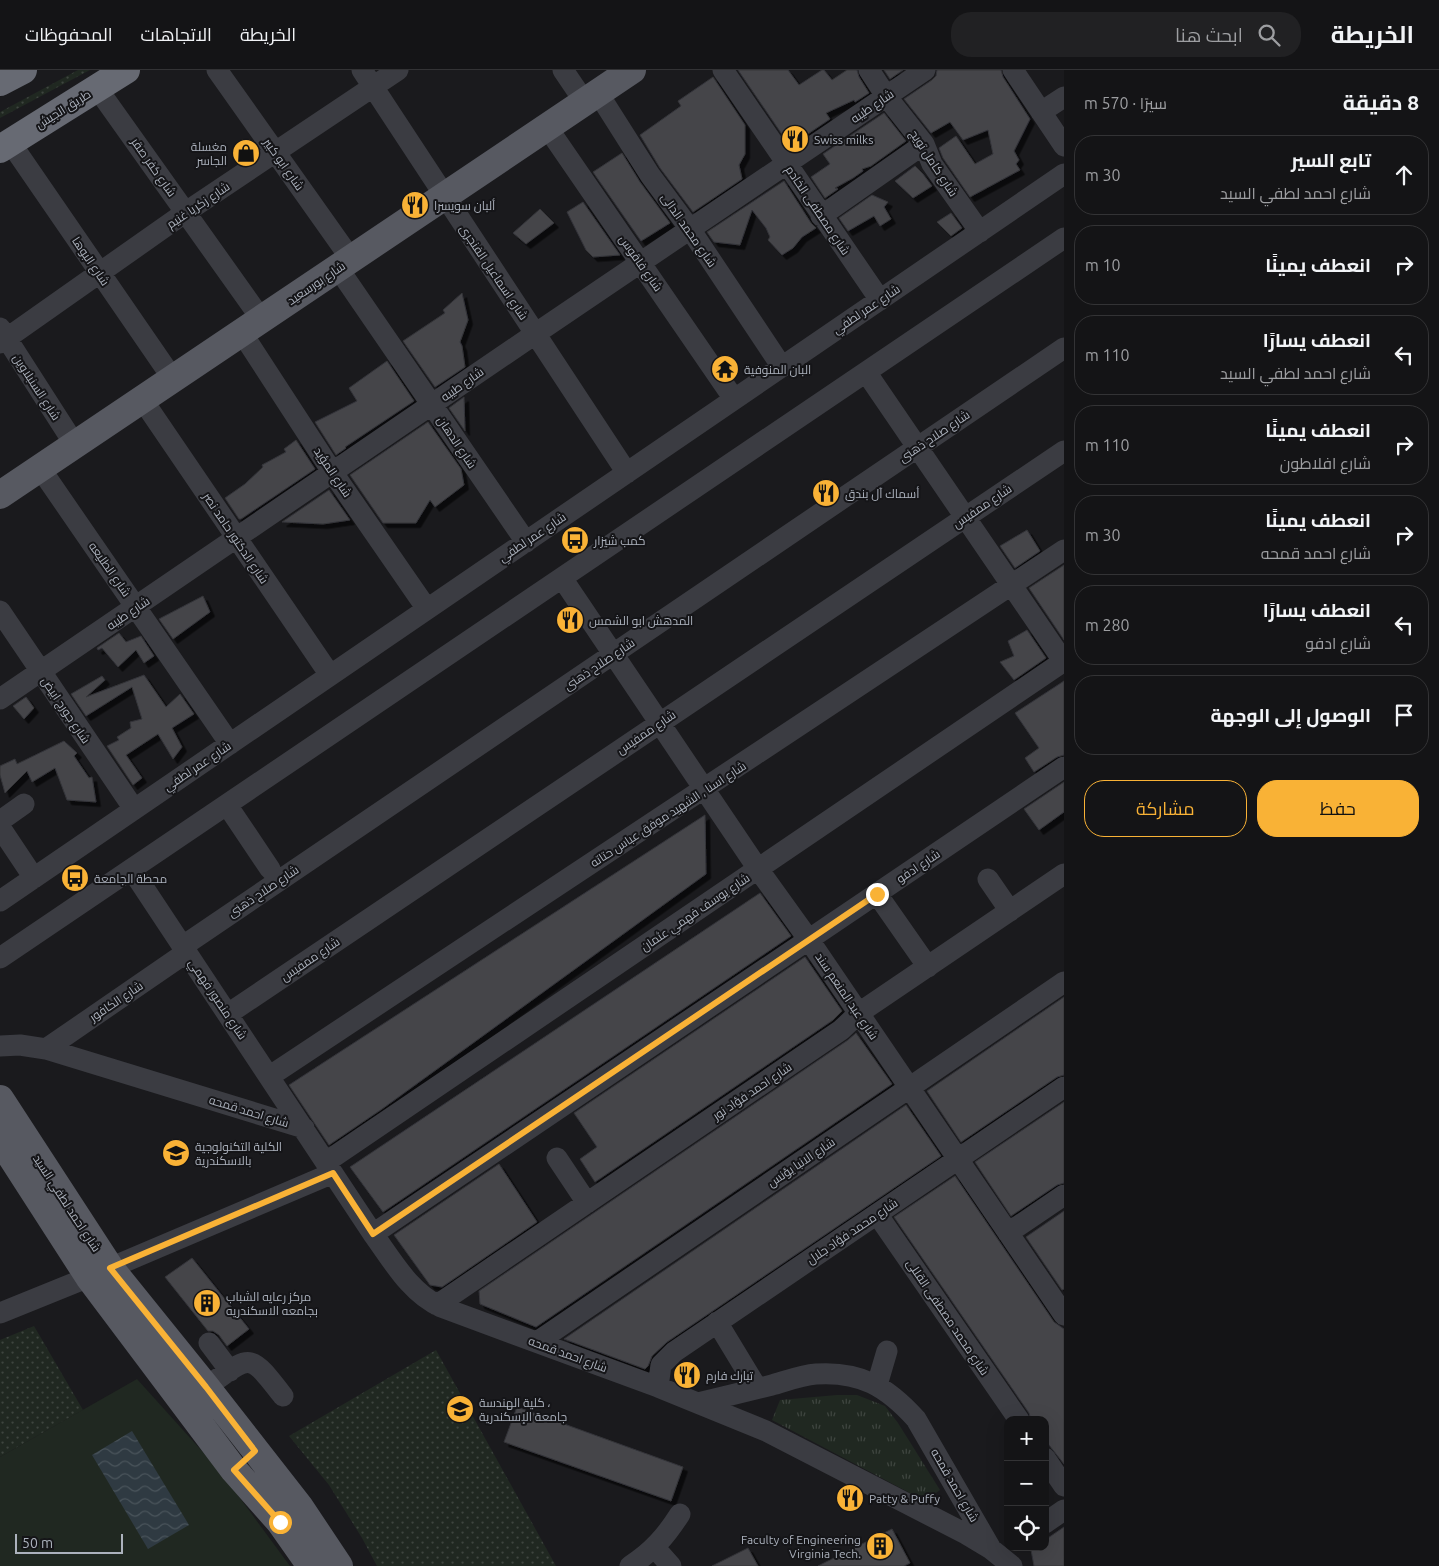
<!DOCTYPE html>
<html lang="ar">
<head>
<meta charset="utf-8">
<style>
  body { margin:0; font-family:Ubuntu,Cairo,sans-serif; background:#212123; color:#f1f3f6; direction:rtl }
  .controls { position:absolute; right:15px; bottom:15px; display:grid; overflow:hidden; border-radius:10px; box-shadow:0 5px 20px #0002 }
  .controls button { width:45px; height:45px; display:grid; place-items:center; padding:0; border:0; border-bottom:1px solid #333335; background:#141416; color:#f1f3f6; font:25px sans-serif }
  .scale { position:absolute; left:15px; bottom:12px; width:108px; box-sizing:border-box; padding-left:5px; border:2px solid #acb2bd; border-top:0; font-size:14px; line-height:18px; white-space:nowrap; color:#acb2bd; -webkit-text-stroke:4px #151518; paint-order:stroke }
  .stop { position:absolute; width:15px; height:15px; margin:-11px; border:4px solid #f9b236; border-radius:50%; background:#fff }
  .stop.end { background:#f9b236; border-color:#fff; box-shadow:0 1px 5px #0008 }
  .list { margin:0; padding:0; list-style:none }
  h2 { display:flex; justify-content:space-between; align-items:center; height:65px; margin:0; padding:0 20px; font-size:21px }
  h2 small { font-size:16px; font-weight:400; color:#9d9ea1 }
  .list li { display:grid; grid-template-columns:32px 1fr auto; gap:15px; align-items:center; box-sizing:border-box; height:80px; margin:0 10px 10px; padding:0 10px; border:1px solid #333335; border-radius:20px }
  .list b { display:block; font-size:19px; white-space:nowrap }
  .list p { margin:0; font-size:16px; white-space:nowrap; color:#9d9ea1 }
  .list em { font-size:16px; font-style:normal; color:#9d9ea1 }
  .actions { display:flex; gap:10px; padding:15px 20px }
  .actions a { flex:1; padding:11px 0; border:1px solid #f9b236; border-radius:20px; text-align:center; font-size:18px; color:#f9b236 }
  .actions .main { background:#f9b236; color:#111 }
  .icon { flex:none; width:28px; height:28px; fill:none; stroke:currentColor; stroke-width:2; stroke-linecap:round; stroke-linejoin:round }
  .map { position:relative; flex:none; width:1064px; height:1496px; overflow:hidden; direction:ltr }
  header { display:flex; align-items:center; gap:30px; box-sizing:border-box; height:70px; padding:0 25px; background:#141416; border-bottom:1px solid #333335 }
  header strong { font-size:24px }
  nav { display:flex; gap:28px; margin-inline-start:auto; font-size:18px }
  .search { width:350px; height:45px; background:#212123; display:flex; align-items:center; gap:12px; box-sizing:border-box; padding:0 18px; border-radius:20px; color:#9d9ea1; font-size:19px }
  main { display:flex }
  aside { flex:1; background:#141416 }
  .map>svg:first-child { display:block }
  .grass { fill:url(#grass-dots) }
  .park { fill:url(#park-tufts) }
  .garden { fill:#202821 }
  .water { fill:url(#water-waves) }
  .building { fill:#44454a; stroke:#343439; filter:url(#shadow) }
  .lines { fill:none; stroke-linecap:round; stroke-linejoin:round }
  .minor { stroke:#3b3c42; stroke-width:21 }
  .major { stroke:#575961; stroke-width:28 }
  .highway { stroke:#676a73; stroke-width:28 }
  .route { stroke:#f9b236; stroke-width:6 }
  .labels { text-anchor:middle; dominant-baseline:central; stroke-width:4; stroke-linejoin:round; paint-order:stroke }
  .street-label { font-size:12px; fill:#acb2bd; stroke:#151518 }
  .poi-label { font-size:12px; fill:#acb2bd; stroke:#151518; text-anchor:start }
</style>
</head>
<body>
<header>
<strong>الخريطة</strong>
<div class="search"><svg class="icon" aria-label="search" viewBox="0 0 24 24"><circle cx="10" cy="10" r="6"/><path d="M15 15l6 6"/></svg>ابحث هنا</div>
<nav><a>الخريطة</a><a>الاتجاهات</a><a>المحفوظات</a></nav>
</header>
<main>
<aside>
<h2>8 دقيقة<small>سيرًا · 570 m</small></h2>
<ul class="list">
<li><svg class="icon" aria-label="ahead" viewBox="0 0 24 24"><path d="M12 20V5M6 11l6-6 6 6"/></svg><div><b>تابع السير</b><p>شارع احمد لطفي السيد</p></div><em>30 m</em></li>
<li><svg class="icon" aria-label="right" viewBox="0 0 24 24"><path d="M7 20v-9h11M14 6l5 5-5 5"/></svg><div><b>انعطف يمينًا</b></div><em>10 m</em></li>
<li><svg class="icon" aria-label="left" viewBox="0 0 24 24"><path d="M17 20v-9H6M10 6l-5 5 5 5"/></svg><div><b>انعطف يسارًا</b><p>شارع احمد لطفي السيد</p></div><em>110 m</em></li>
<li><svg class="icon" aria-label="right" viewBox="0 0 24 24"><path d="M7 20v-9h11M14 6l5 5-5 5"/></svg><div><b>انعطف يمينًا</b><p>شارع افلاطون</p></div><em>110 m</em></li>
<li><svg class="icon" aria-label="right" viewBox="0 0 24 24"><path d="M7 20v-9h11M14 6l5 5-5 5"/></svg><div><b>انعطف يمينًا</b><p>شارع احمد قمحه</p></div><em>30 m</em></li>
<li><svg class="icon" aria-label="left" viewBox="0 0 24 24"><path d="M17 20v-9H6M10 6l-5 5 5 5"/></svg><div><b>انعطف يسارًا</b><p>شارع ادفو</p></div><em>280 m</em></li>
<li><svg class="icon" aria-label="arrive" viewBox="0 0 24 24"><path d="M6 21V4h12l-3 4 3 4H6"/></svg><div><b>الوصول إلى الوجهة</b></div></li>
</ul>
<div class="actions"><a class="main">حفظ</a><a>مشاركة</a></div>
</aside>
<div class="map">
<svg width="1064" height="1496" viewBox="0 0 1064 1496">
  <defs>
    <pattern id="grass-dots" width="8" height="8" patternUnits="userSpaceOnUse" patternTransform="scale(1.25)"><rect width="8" height="8" fill="#202821"/><path d="M2 2h.1M6 6h.1" fill="none" stroke="#3e453f" stroke-width="1.8" stroke-linecap="round"/></pattern>
    <pattern id="park-tufts" width="24" height="20" patternUnits="userSpaceOnUse" patternTransform="scale(1.25)"><rect width="24" height="20" fill="#202821"/><path d="M3 7l-1-3M5 7V3M7 7l1-3M15 17l-1-3M17 17v-4M19 17l1-3" fill="none" stroke="#3e453f"/></pattern>
    <pattern id="water-waves" width="16" height="10" patternUnits="userSpaceOnUse" patternTransform="scale(1.25)"><rect width="16" height="10" fill="#2f3a42"/><path d="M0 5q4-4 8 0t8 0" fill="none" stroke="#4a545b"/></pattern>
    <filter id="shadow"><feDropShadow dx="4.5" dy="4.5" stdDeviation="0" flood-color="#0009"/></filter>
  </defs>
  <rect width="100%" height="100%" fill="#1a1a1d"/>
  <path class="grass" d="M 78,0 L 90,0 L 0,48 L 0,42 Z
    M 34,1256 L 83,1340 L 0,1387 L 0,1270 Z
    M 436,1280 L 556,1496 L 377,1496 L 362,1468 L 329,1415 L 289,1366 Z"/>
  <path class="park" d="M 837,1325 L 857,1325 L 885,1336 L 898,1353 L 940,1420 L 925,1431 L 772,1350 L 780,1330 Z"/>
  <path class="garden" d="M 137,1309 L 220,1401 L 290,1496 L 0,1496 L 0,1387 Z"/>
  <path class="water" d="M 132,1361 L 189,1455 L 148,1479 L 92,1385 Z"/>
  <path class="building" d="M 738,0 L 788,0 L 799,15 L 822,0 L 824,0 L 832,10 L 847,0 L 857,0 L 859,7 L 869,23 L 855,32 L 854,30 L 826,43 L 830,49 L 790,76 Z
    M 884,0 L 903,0 L 890,9 Z
    M 937,0 L 1001,0 L 1003,7 L 1030,49 L 1014,81 L 1019,90 L 1016,94 L 1020,100 L 970,127 L 943,88 L 939,78 L 956,66 L 975,94 L 993,84 L 988,60 L 963,70 L 950,52 L 931,63 L 904,29 L 932,10 L 936,6 Z
    M 713,7 L 745,55 L 745,84 L 739,95 L 742,109 L 693,142 L 660,98 L 640,65 L 681,36 L 678,31 Z
    M 884,43 L 906,71 L 871,96 L 862,99 L 863,101 L 853,108 L 835,118 L 838,119 L 825,128 L 811,107 L 830,94 L 823,84 Z
    M 622,83 L 640,112 L 670,153 L 641,171 L 593,102 Z
    M 915,96 L 923,104 L 932,116 L 913,128 L 895,111 Z
    M 784,111 L 811,153 L 816,158 L 802,167 L 793,178 L 782,185 L 768,170 L 770,167 L 766,158 L 752,140 L 740,175 L 714,172 L 707,162 Z
    M 872,125 L 888,132 L 884,137 L 891,149 L 880,156 L 874,146 L 848,161 L 839,148 Z
    M 583,132 L 620,185 L 593,187 L 586,180 L 567,142 Z
    M 540,139 L 554,153 L 526,174 L 513,163 Z
    M 951,143 L 962,158 L 951,166 L 937,152 Z
    M 462,223 L 468,250 L 460,272 L 462,276 L 465,297 L 435,317 L 403,271 L 445,243 L 443,240 Z
    M 387,291 L 414,331 L 345,377 L 346,378 L 336,385 L 315,352 L 357,331 L 349,318 Z
    M 464,327 L 465,361 L 449,338 Z
    M 428,352 L 461,399 L 464,415 L 435,437 L 430,430 L 416,453 L 383,453 L 350,405 Z
    M 296,370 L 315,399 L 241,449 L 239,449 L 225,428 L 245,414 L 263,397 L 262,395 L 286,382 L 284,379 Z
    M 329,420 L 350,450 L 323,454 L 282,452 Z
    M 1027,460 L 1040,481 L 1015,498 L 1000,476 Z
    M 1064,495 L 1064,570 L 1029,518 Z
    M 203,526 L 210,542 L 173,569 L 159,549 Z
    M 1027,560 L 1046,588 L 1014,610 L 1000,592 L 1014,586 L 1008,571 Z
    M 119,563 L 126,572 L 141,566 L 154,586 L 144,593 L 136,580 L 118,597 L 102,578 L 98,580 L 97,578 Z
    M 144,605 L 166,637 L 180,624 L 194,644 L 172,658 L 182,677 L 173,689 L 158,664 L 126,685 L 142,708 L 133,715 L 107,676 L 119,670 L 117,667 L 131,658 L 130,652 L 142,649 L 132,617 L 86,646 L 71,624 L 102,606 L 105,610 L 86,627 Z
    M 1064,611 L 1064,685 L 1057,687 L 1034,702 L 1025,688 L 1039,678 L 1015,643 Z
    M 26,627 L 34,638 L 24,649 L 13,636 Z
    M 64,671 L 77,683 L 74,686 L 89,708 L 92,707 L 96,732 L 67,730 L 55,698 L 32,712 L 27,701 L 5,723 L 0,705 L 0,696 L 15,689 L 17,694 Z
    M 1064,712 L 1064,742 L 1039,760 L 1024,739 Z
    M 705,745 L 706,804 L 382,1039 L 329,1075 L 289,1015 Z
    M 760,823 L 791,866 L 383,1142 L 350,1097 Z
    M 805,887 L 842,941 L 833,950 L 595,1112 L 580,1089 L 597,1077 L 574,1043 Z
    M 1064,927 L 1064,1005 L 1057,1007 L 961,1072 L 927,1021 Z
    M 856,963 L 892,1014 L 536,1257 L 480,1234 L 479,1221 L 848,970 Z
    M 1064,1032 L 1064,1113 L 1057,1115 L 1011,1146 L 975,1092 Z
    M 906,1035 L 941,1086 L 667,1272 L 652,1286 L 648,1296 L 645,1299 L 564,1269 Z
    M 499,1094 L 537,1152 L 442,1217 L 430,1215 L 394,1165 Z
    M 955,1106 L 1054,1252 L 1064,1259 L 1064,1394 L 1045,1370 L 1045,1350 L 1031,1350 L 1029,1343 L 894,1147 Z
    M 1064,1141 L 1064,1219 L 1062,1220 L 1026,1167 Z
    M 192,1188 L 249,1259 L 227,1276 L 219,1265 L 213,1261 L 208,1261 L 165,1207 Z
    M 517,1337 L 683,1397 L 671,1431 L 504,1372 Z
    M 1064,1457 L 1064,1496 L 1034,1496 L 1031,1480 L 1035,1477 L 1045,1477 L 1045,1470 Z
    M 892,1459 L 910,1493 L 904,1496 L 818,1496 Z
    M 748,1478 L 758,1496 L 712,1496 Z"/>
  <g class="lines">
    <path class="minor" d="M 217,0 L 351,189
      M 362,0 L 627,403
      M 563,0 L 584,31
      M 723,0 L 880,230
      M 869,0 L 886,26 L 924,74 L 932,94 L 980,162
      M 1013,0 L 1064,76
      M 97,18 L 262,250
      M 598,23 L 650,105 L 690,159 L 782,297
      M 1041,42 L 1064,27
      M 547,57 L 734,329
      M 10,72 L 173,309
      M 821,146 L 924,74
      M 338,198 L 526,472
      M 0,258 L 75,375
      M 242,263 L 333,403 L 427,539
      M 0,273 L 186,142 L 398,0
      M 866,302 L 1064,592
      M 142,329 L 330,605
      M 40,398 L 230,674
      M 562,508 L 758,799 L 809,870 L 1064,1245
      M 0,541 L 134,739
      M 0,629 L 535,264 L 925,0
      M 227,735 L 270,799
      M 0,751 L 24,734
      M 0,757 L 34,808
      M 132,800 L 373,1164 C 392,1190 410,1223 441,1237 L 658,1317 L 766,1361 L 966,1464 L 991,1479 L 1012,1496
      M 988,809 L 1010,841
      M 877,824 L 928,897
      M 0,831 L 1064,104
      M 183,876 L 1064,278
      M 0,888 L 1064,168
      M 228,944 L 1064,381
      M 0,976 L 20,975 L 46,979 L 304,1058
      M 46,979 L 187,882
      M 270,1006 L 1064,480
      M 557,1088 L 587,1133
      M 326,1092 L 1064,591
      M 877,1144 L 1019,1350
      M 1008,1163 L 1064,1125
      M 373,1164 L 1064,697
      M 110,1198 L 333,1103
      M 437,1235 L 841,960 L 859,943 L 1064,804
      M 0,1243 L 89,1207
      M 717,1252 L 757,1318
      M 537,1272 L 1064,912
      M 209,1273 L 230,1301
      M 877,1315 L 887,1281
      M 206,1317 C 252,1285 248,1281 283,1326
      M 658,1317 L 661,1295 L 674,1282 L 1064,1017
      M 698,1333 C 722,1327 747,1321 772,1315 C 786,1311 802,1305 816,1304 C 861,1301 887,1317 916,1349 L 990,1477
      M 1045,1388 L 1064,1416
      M 1045,1453 L 1064,1440
      M 655,1478 L 671,1496
      M 630,1496 C 652,1482 666,1466 680,1444"/>
    <path class="major" d="M 0,425 L 632,0
      M 0,1029 L 110,1198 L 206,1317 L 299,1436 L 339,1496
      M 0,1069 L 89,1207 L 234,1400 L 280,1452 L 311,1496"/>
    <path class="highway" d="M 0,12 L 23,0
      M 0,79 L 126,0"/>
  </g>
  <g class="lines">
    <path class="route" d="M 280,1452 L 234,1400 L 255,1381 L 206,1317 L 110,1198 L 333,1103 L 373,1164 L 877,824"/>
  </g>
  <defs>
    <g id="restaurant-disc" transform="scale(1.4375)"><circle r="9.5" fill="#f9b236" stroke="#151518"/><path d="M-5-6h1v4h1v-4h1v4h1v-4h1v5L-1.5 .5V6h-2V.5L-5-1ZM5-6V6H3V1.5H1.5Q1.5-4 5-6Z" fill="#111"/></g>
    <g id="shop-disc" transform="scale(1.4375)"><circle r="9.5" fill="#f9b236" stroke="#151518"/><path d="M-5-2.5h2.3a2.7 3.5 0 0 1 5.4 0H5L5.5 6h-11ZM-1.5-2.5h3a1.5 2.3 0 0 0-3 0Z" fill="#111"/></g>
    <g id="temple-disc" transform="scale(1.4375)"><circle r="9.5" fill="#f9b236" stroke="#151518"/><path d="M0-6L5-2H3V0L6.5 2.5H4V6H1.5V3h-3V6H-4V2.5H-6.5L-3 0V-2H-5Z" fill="#111"/></g>
    <g id="bus-disc" transform="scale(1.4375)"><circle r="9.5" fill="#f9b236" stroke="#151518"/><path d="M-5-6H5V4H4V6H2V4H-2V6H-4V4H-5ZM-3.5-4V0h7V-4ZM-3.5 1.2v1.5H-2V1.2ZM2 1.2v1.5H3.5V1.2Z" fill="#111"/></g>
    <g id="school-disc" transform="scale(1.4375)"><circle r="9.5" fill="#f9b236" stroke="#151518"/><path d="M0-5L7-2L0 1L-7-2ZM-4 1L0 2.5L4 1V4Q0 6-4 4Z" fill="#111"/></g>
    <g id="building-disc" transform="scale(1.4375)"><circle r="9.5" fill="#f9b236" stroke="#151518"/><path d="M-4-6H4V6H1V3H-1V6H-4ZM-2.5-4.3h1.7v1.8h-1.7ZM.8-4.3h1.7v1.8H.8ZM-2.5-1h1.7V.8h-1.7ZM.8-1h1.7V.8H.8Z" fill="#111"/></g>
    <g id="university-disc" transform="scale(1.4375)"><circle r="9.5" fill="#f9b236" stroke="#151518"/><path d="M0-5L7-2L0 1L-7-2ZM-4 1L0 2.5L4 1V4Q0 6-4 4Z" fill="#111"/></g>
  </defs>
  <g fill-rule="evenodd">
    <use href="#restaurant-disc" x="795" y="69"/>
    <use href="#shop-disc" x="246" y="83"/>
    <use href="#restaurant-disc" x="415" y="135"/>
    <use href="#temple-disc" x="725" y="299"/>
    <use href="#restaurant-disc" x="826" y="423"/>
    <use href="#bus-disc" x="575" y="470"/>
    <use href="#restaurant-disc" x="570" y="550"/>
    <use href="#bus-disc" x="75" y="808"/>
    <use href="#school-disc" x="176" y="1083"/>
    <use href="#building-disc" x="207" y="1233"/>
    <use href="#restaurant-disc" x="687" y="1305"/>
    <use href="#university-disc" x="460" y="1339"/>
    <use href="#restaurant-disc" x="850" y="1428"/>
    <use href="#building-disc" x="880" y="1476"/>
  </g>
  <g class="labels">
    <g class="street-label">
      <text transform="translate(872 36) rotate(-34)">شارع طيبه</text>
      <text transform="translate(63 39) rotate(-32)">طريق الجيش</text>
      <text transform="translate(934 93) rotate(57)">شارع كامل تويج</text>
      <text transform="translate(284 94) rotate(55)">شارع ابو كبير</text>
      <text transform="translate(154 97) rotate(55)">شارع كفر صقر</text>
      <text transform="translate(198 135) rotate(-34)">شارع زكريا غنيم</text>
      <text transform="translate(818 140) rotate(56)">شارع مصطفى الخادم</text>
      <text transform="translate(689 160) rotate(55)">شارع محمد الدالى</text>
      <text transform="translate(91 191) rotate(56)">شارع البوها</text>
      <text transform="translate(641 193) rotate(55)">شارع فاقوس</text>
      <text transform="translate(494 202) rotate(56)">شارع اسماعيل الفنجرى</text>
      <text transform="translate(316 213) rotate(-34)">شارع بورسعيد</text>
      <text transform="translate(866 239) rotate(-34)">شارع عمر لطفي</text>
      <text transform="translate(462 314) rotate(-35)">شارع طيبه</text>
      <text transform="translate(37 317) rotate(57)">شارع السنبلاوين</text>
      <text transform="translate(934 366) rotate(-34)">شارع صلاح ذهنى</text>
      <text transform="translate(457 372) rotate(56)">شارع الدهان</text>
      <text transform="translate(333 402) rotate(56)">شارع المؤيد</text>
      <text transform="translate(982 436) rotate(-34)">شارع ممفيس</text>
      <text transform="translate(532 467) rotate(-34)">شارع عمر لطفي</text>
      <text transform="translate(236 468) rotate(56)">شارع الدكتور حامد نصر</text>
      <text transform="translate(110 499) rotate(55)">شارع الطليعه</text>
      <text transform="translate(128 543) rotate(-34)">شارع طيبه</text>
      <text transform="translate(599 594) rotate(-34)">شارع صلاح ذهنى</text>
      <text transform="translate(66 640) rotate(56)">شارع جورج ابيض</text>
      <text transform="translate(646 662) rotate(-34)">شارع ممفيس</text>
      <text transform="translate(197 696) rotate(-34)">شارع عمر لطفي</text>
      <text transform="translate(668 744) rotate(-33)">شارع اسنا , الشهيد موفق عباس حتاته</text>
      <text transform="translate(918 796) rotate(-34)">شارع ادفو</text>
      <text transform="translate(263 821) rotate(-34)">شارع صلاح ذهنى</text>
      <text transform="translate(695 842) rotate(-34)">شارع يوسف فهمي عثمان</text>
      <text transform="translate(310 889) rotate(-34)">شارع ممفيس</text>
      <text transform="translate(847 926) rotate(56)">شارع عبد المنعم سند</text>
      <text transform="translate(218 929) rotate(56)">شارع منصور فهمي</text>
      <text transform="translate(116 931) rotate(-34)">شارع الكافور</text>
      <text transform="translate(752 1021) rotate(-34)">شارع احمد فؤاد نور</text>
      <text transform="translate(249 1041) rotate(17)">شارع احمد قمحه</text>
      <text transform="translate(801 1092) rotate(-34)">شارع الانبا يؤنس</text>
      <text transform="translate(67 1133) rotate(57)">شارع احمد لطفي السيد</text>
      <text transform="translate(852 1161) rotate(-34)">شارع محمد فؤاد جلال</text>
      <text transform="translate(948 1247) rotate(56)">شارع محمد مصطفى القللى</text>
      <text transform="translate(568 1284) rotate(20)">شارع احمد قمحه</text>
      <text transform="translate(955 1415) rotate(60)">شارع احمد قمحه</text>
    </g>
    <g class="poi-label">
      <text x="814" y="69">Swiss milks</text>
      <text x="227" y="76" text-anchor="end">مغسلة<tspan x="227" dy="14">الجاسر</tspan></text>
      <text x="434" y="135">ألبان سويسرا</text>
      <text x="744" y="299">البان المنوفية</text>
      <text x="845" y="423">أسماك آل بندق</text>
      <text x="594" y="470">كمب شيزار</text>
      <text x="589" y="550">المدهش ابو الشمس</text>
      <text x="94" y="808">محطة الجامعة</text>
      <text x="195" y="1076">الكلية التكنولوجية<tspan x="195" dy="14">بالاسكندرية</tspan></text>
      <text x="226" y="1226">مركز رعايه الشباب<tspan x="226" dy="14">بجامعه الاسكندريه</tspan></text>
      <text x="706" y="1305">تبارك فارم</text>
      <text x="479" y="1332">كلية الهندسة ،<tspan x="479" dy="14">جامعة الإسكندرية</tspan></text>
      <text x="869" y="1428">Patty &amp; Puffy</text>
      <text x="861" y="1469" text-anchor="end">Faculty of Engineering<tspan x="861" dy="14">Virginia Tech.</tspan></text>
    </g>
  </g>
</svg>
<div class="controls">
<button>+</button>
<button>−</button>
<button><svg class="icon" aria-label="locate" viewBox="0 0 24 24"><circle cx="12" cy="12" r="6"/><path d="M12 2v4M12 18v4M2 12h4M18 12h4"/></svg></button>
</div>
<div class="scale">50 m</div>
<div class="stop" style="left:280px;top:1452px"></div>
<div class="stop end" style="left:877px;top:824px"></div>
</div>
</main>
</body>
</html>
